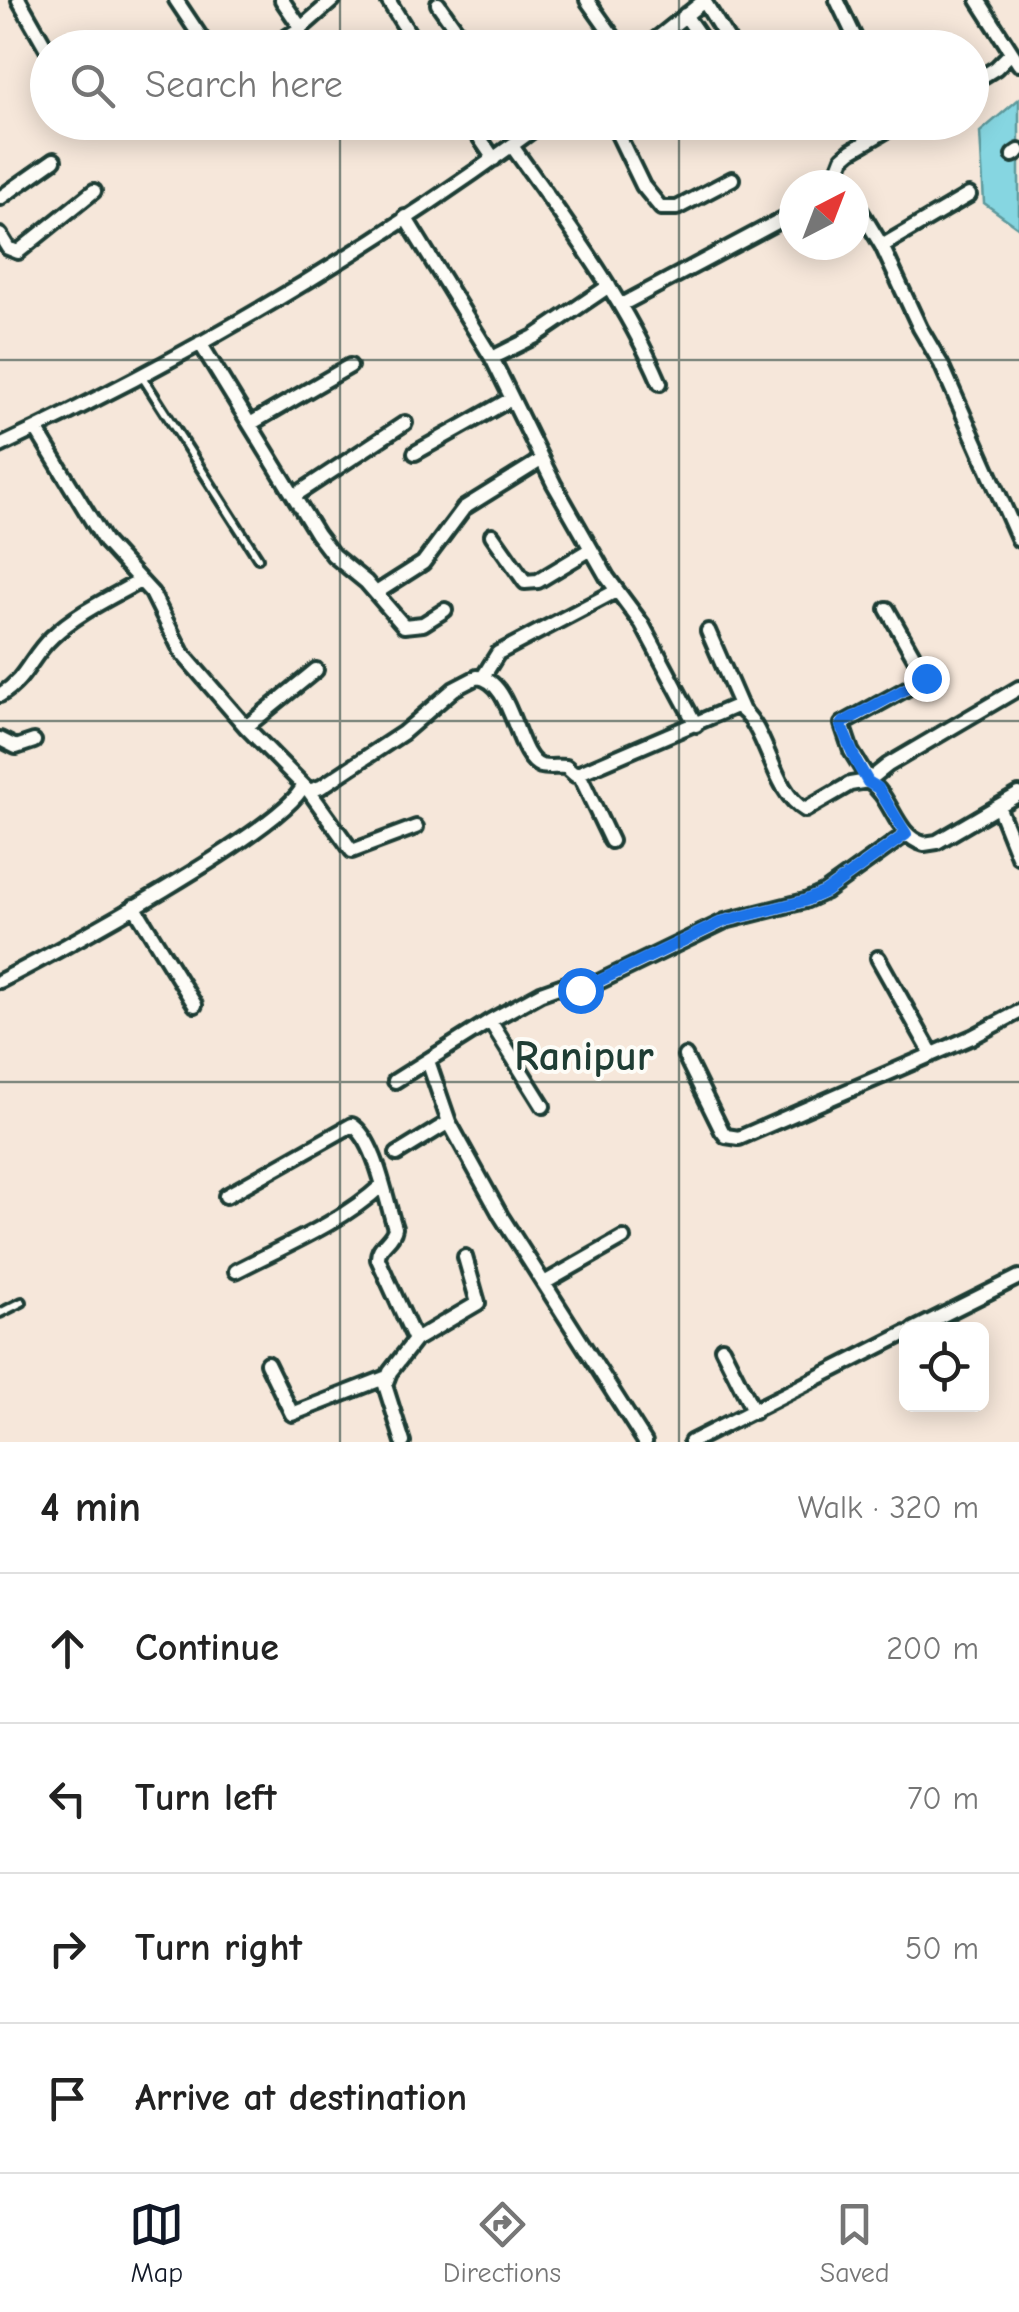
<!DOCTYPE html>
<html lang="en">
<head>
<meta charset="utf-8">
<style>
  body { margin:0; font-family:"Comic Neue",sans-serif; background:#f6f6f6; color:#222 }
  .controls { position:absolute; right:30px; bottom:30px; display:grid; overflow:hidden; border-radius:15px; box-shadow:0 5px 25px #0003 }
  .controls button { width:90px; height:90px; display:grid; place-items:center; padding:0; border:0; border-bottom:2px solid #e0e0e0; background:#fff; color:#222; font:50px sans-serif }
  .compass { position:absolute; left:779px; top:170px; width:90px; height:90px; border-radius:50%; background:#fff; box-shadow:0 5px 25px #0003; rotate:42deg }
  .stop { position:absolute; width:30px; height:30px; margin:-22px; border:8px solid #1a73e8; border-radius:50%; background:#fff }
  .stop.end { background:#1a73e8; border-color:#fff; box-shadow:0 2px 10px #0008 }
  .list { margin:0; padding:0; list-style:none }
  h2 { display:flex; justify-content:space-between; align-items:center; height:130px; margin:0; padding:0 40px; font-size:42px }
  h2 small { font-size:32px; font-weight:400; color:#767676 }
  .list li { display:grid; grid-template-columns:65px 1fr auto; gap:30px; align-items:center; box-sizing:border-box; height:150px; padding:0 40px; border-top:2px solid #e0e0e0 }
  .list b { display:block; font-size:38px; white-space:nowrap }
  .list em { font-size:32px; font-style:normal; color:#767676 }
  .icon { flex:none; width:55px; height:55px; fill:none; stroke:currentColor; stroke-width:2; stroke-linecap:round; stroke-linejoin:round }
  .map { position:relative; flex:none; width:1019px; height:1442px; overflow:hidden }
  .search { position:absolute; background:#fff; box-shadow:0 5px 25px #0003; left:30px; right:30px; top:30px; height:110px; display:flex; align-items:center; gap:25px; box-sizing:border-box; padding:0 35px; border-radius:55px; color:#767676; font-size:38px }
  .sheet { height:730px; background:#fff }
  nav { display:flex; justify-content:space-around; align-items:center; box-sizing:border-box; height:140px; border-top:2px solid #e0e0e0; background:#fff; font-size:28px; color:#767676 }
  nav a { display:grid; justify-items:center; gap:5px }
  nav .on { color:#111827 }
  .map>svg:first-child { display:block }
  .water { fill:#86d6e1; stroke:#5d999c; stroke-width:2.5 }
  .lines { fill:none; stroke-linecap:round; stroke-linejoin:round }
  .lane-casing { stroke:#1f3d34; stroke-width:14 }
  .street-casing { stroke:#1f3d34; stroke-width:20 }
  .lane { stroke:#fdfcf7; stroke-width:6 }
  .street { stroke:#fdfcf7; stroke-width:12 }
  .route { stroke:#1a73e8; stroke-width:12 }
  .grid { fill:none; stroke:#1f3d34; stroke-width:2.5; stroke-opacity:0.55 }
  .labels { text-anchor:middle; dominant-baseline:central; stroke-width:8; stroke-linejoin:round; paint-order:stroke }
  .district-label { font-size:42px; font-weight:bold; fill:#1f3d34; stroke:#fdfcf7 }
</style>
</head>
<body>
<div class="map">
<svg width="1019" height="1442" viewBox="0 0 1019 1442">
  <rect width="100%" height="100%" fill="#f6e7da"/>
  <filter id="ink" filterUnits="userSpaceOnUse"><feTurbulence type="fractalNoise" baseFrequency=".01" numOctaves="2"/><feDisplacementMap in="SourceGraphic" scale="20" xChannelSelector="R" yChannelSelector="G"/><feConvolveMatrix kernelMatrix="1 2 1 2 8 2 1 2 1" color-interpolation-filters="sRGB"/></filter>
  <g filter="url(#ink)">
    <path class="water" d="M 1019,99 L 1019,228 L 984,203 L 980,132 Z"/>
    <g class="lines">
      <g class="lane-casing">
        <path id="lane" d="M 141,375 L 258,558
          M 0,1313 L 22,1302"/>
      </g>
      <g class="street-casing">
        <path id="street" d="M 19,0 L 48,51
          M 176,0 L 208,48
          M 282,0 L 301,28
          M 388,0 L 418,48
          M 587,0 L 621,48
          M 837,0 L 860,48
          M 978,0 L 1019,64
          M 704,1 L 733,48
          M 438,4 L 469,48
          M 685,15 L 708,48
          M 270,48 L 301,28 L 333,0
          M 645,48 L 705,0
          M 972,83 L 996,68 L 1011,53
          M 469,122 L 494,159
          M 612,122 L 643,186 L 661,208 L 677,208 L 732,179
          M 512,146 C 566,222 623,297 660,383
          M 1013,155 L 1019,151
          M 845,185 L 838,171 L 843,158 L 851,151 L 901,122
          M 0,198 L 54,160
          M 854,200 L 882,246 L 920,328 L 941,364 L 1019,540
          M 405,217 L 492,358 L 554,484 L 607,577 L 642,624 L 696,725
          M 0,235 L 8,248 L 18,252 L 94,191
          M 882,246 L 969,195
          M 621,305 L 794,213
          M 200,343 L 317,534 L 333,555 L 366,582 L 404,626 L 423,624 L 445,610
          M 492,358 L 534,337 L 609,286
          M 250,424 L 350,366
          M 36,429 L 105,542 L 152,593 L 182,653 L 246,727 L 309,791 L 321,787 L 403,733 L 454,689 L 477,677 C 514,680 515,757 541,766 C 548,768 558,766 566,767 L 575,775 L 736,706 C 768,723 770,790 805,810 L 850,784 L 868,781 C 893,797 894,835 924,844 L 937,842 L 1019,794
          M 0,446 C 190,357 375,247 544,122
          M 415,453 L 511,399
          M 294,496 L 405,423
          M 492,535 L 525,582 L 538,581 L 591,549
          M 376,593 L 423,563 L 464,508 L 541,460
          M 708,631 L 742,709
          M 483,677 L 498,653 L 616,591
          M 0,695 C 27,679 30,657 52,637 C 77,613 110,598 140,581
          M 246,727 L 316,670
          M 0,739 L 16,747 L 34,741
          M 580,776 L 611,841
          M 869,780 L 851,751 L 842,724 L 926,678 L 887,609
          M 868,781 L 888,765 L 1019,688
          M 309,791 L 352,851 L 416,827
          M 998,806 L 1018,856
          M 134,906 L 195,1005
          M 878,958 L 932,1054
          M 0,981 C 51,955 286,828 303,786
          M 490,1021 L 543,1106
          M 685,1056 L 722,1131 L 726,1136 L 739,1138 L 972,1037 L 1019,1012
          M 428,1061 L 449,1122 L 501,1216 L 645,1442
          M 395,1081 L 490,1021 L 541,993 L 569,983 L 582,990 L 725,921 L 805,901 L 825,892 L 906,834
          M 397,1154 L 449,1122
          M 226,1196 L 352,1125 C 376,1140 386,1201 395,1228 C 393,1241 377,1245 378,1259 L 415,1340 L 390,1372 L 385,1385 L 403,1442
          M 236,1271 C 284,1246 341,1223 381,1186
          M 546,1282 L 623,1238
          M 913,1330 L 1019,1277
          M 415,1340 L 478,1303 L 465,1257
          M 722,1348 L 754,1412
          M 267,1363 L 292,1414 L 387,1377
          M 691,1442 L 906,1333"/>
      </g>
      <use href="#lane" class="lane"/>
      <use href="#street" class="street"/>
    </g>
  </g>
  <g class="lines" filter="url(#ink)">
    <path class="route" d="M 580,990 L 724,921 L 804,901 L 825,892 L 906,834 L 878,788 L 868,782 L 856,761 L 841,726 L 844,722 L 926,678"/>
  </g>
  <path class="grid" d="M 340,0 L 340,48M 679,0 L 679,48M 340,122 L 340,1442M 679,122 L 679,1442M 0,360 L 1019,360M 0,721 L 1019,721M 0,1082 L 1019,1082"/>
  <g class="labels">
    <g class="district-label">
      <text x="584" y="1056">Ranipur</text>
    </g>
  </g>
</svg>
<div class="controls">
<button><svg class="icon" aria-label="locate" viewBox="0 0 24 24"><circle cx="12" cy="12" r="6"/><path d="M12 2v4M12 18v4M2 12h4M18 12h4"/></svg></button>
</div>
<svg class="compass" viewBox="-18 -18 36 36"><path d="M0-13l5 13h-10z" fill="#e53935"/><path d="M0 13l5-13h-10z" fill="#767676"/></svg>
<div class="stop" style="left:580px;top:990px"></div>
<div class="stop end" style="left:926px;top:678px"></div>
<div class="search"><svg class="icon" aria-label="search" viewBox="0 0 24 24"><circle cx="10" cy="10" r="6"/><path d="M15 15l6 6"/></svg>Search here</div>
</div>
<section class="sheet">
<h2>4 min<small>Walk · 320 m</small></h2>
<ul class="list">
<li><svg class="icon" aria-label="ahead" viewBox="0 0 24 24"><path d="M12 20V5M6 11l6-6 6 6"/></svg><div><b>Continue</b></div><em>200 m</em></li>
<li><svg class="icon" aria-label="left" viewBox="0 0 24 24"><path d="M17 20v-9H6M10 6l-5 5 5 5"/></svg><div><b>Turn left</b></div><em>70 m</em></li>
<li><svg class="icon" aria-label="right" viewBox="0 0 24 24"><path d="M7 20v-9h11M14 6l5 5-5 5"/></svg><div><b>Turn right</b></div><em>50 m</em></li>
<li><svg class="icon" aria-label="arrive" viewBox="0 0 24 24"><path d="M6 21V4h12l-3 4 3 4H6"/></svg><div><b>Arrive at destination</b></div></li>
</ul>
</section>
<nav>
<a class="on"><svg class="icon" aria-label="map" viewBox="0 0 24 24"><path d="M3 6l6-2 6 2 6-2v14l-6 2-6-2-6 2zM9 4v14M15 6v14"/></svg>Map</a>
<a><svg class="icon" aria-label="directions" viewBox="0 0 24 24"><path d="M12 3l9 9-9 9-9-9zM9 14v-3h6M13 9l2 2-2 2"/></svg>Directions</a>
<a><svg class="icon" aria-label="saved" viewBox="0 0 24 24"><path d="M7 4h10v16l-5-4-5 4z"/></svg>Saved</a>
</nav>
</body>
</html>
